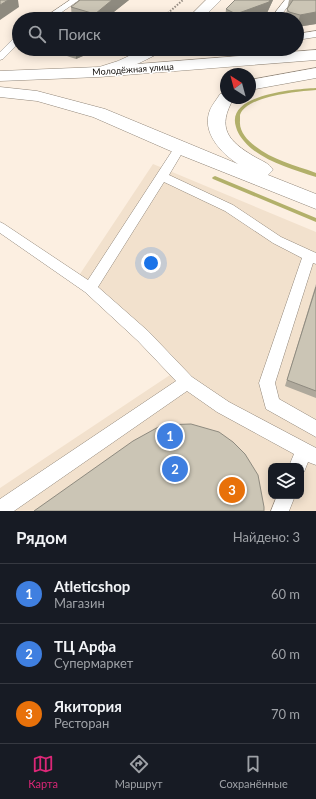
<!DOCTYPE html>
<html lang="ru">
<head>
<meta charset="utf-8">
<style>
  body { margin:0; font-family:Lato,sans-serif; background:#242831; color:#f1f3f6 }
  .controls { position:absolute; right:12px; bottom:12px; display:grid; overflow:hidden; border-radius:8px; box-shadow:0 2px 10px #0003 }
  .controls button { width:36px; height:36px; display:grid; place-items:center; padding:0; border:0; border-bottom:1px solid #363941; background:#171b24; color:#f1f3f6; font:20px sans-serif }
  .compass { position:absolute; left:220px; top:68px; width:36px; height:36px; border-radius:50%; background:#171b24; box-shadow:0 2px 10px #0003; rotate:324deg }
  .you { position:absolute; left:151px; top:263px; width:14px; height:14px; margin:-10px; border:3px solid #fff; border-radius:50%; background:#1a73e8; box-shadow:0 0 0 6px #1a73e833 }
  .badge { display:grid; place-items:center; width:26px; height:26px; border-radius:50%; background:#db2777; color:#fff; font-size:13px; font-weight:700 }
  .pin { position:absolute; translate:-50% -50%; border:2px solid #fff; box-shadow:0 1px 4px #0006 }
  .list { margin:0; padding:0; list-style:none }
  h2 { display:flex; justify-content:space-between; align-items:center; height:52px; margin:0; padding:0 16px; font-size:17px }
  h2 small { font-size:13px; font-weight:400; color:#9ea1a6 }
  .list li { display:grid; grid-template-columns:26px 1fr auto; gap:12px; align-items:center; box-sizing:border-box; height:60px; padding:0 16px; border-top:1px solid #363941 }
  .list b { display:block; font-size:15px; white-space:nowrap }
  .list p { margin:0; font-size:13px; white-space:nowrap; color:#9ea1a6 }
  .list em { font-size:13px; font-style:normal; color:#9ea1a6 }
  .icon { flex:none; width:22px; height:22px; fill:none; stroke:currentColor; stroke-width:2; stroke-linecap:round; stroke-linejoin:round }
  .map { position:relative; flex:none; width:316px; height:511px; overflow:hidden }
  .search { position:absolute; background:#171b24; box-shadow:0 2px 10px #0003; left:12px; right:12px; top:12px; height:44px; display:flex; align-items:center; gap:10px; box-sizing:border-box; padding:0 14px; border-radius:22px; color:#9ea1a6; font-size:15px }
  .sheet { height:232px; background:#171b24 }
  nav { display:flex; justify-content:space-around; align-items:center; box-sizing:border-box; height:56px; border-top:1px solid #363941; background:#171b24; font-size:11px; color:#9ea1a6 }
  nav a { display:grid; justify-items:center; gap:2px }
  nav .on { color:#db2777 }
  .map>svg:first-child { display:block }
  .built { fill:#f2e1cd; fill-rule:evenodd }
  .lines { fill:none; stroke-linecap:round; stroke-linejoin:round }
  .stream { fill:#b2b06a; fill-rule:evenodd }
  .service-casing { stroke:#918679; stroke-width:1 }
  .tertiary-casing { stroke:#918679; stroke-width:1 }
  .secondary-casing { stroke:#918679; stroke-width:1 }
  .path { stroke:#958c82; stroke-width:2; stroke-dasharray:1.5 1.5; stroke-linecap:butt }
  .service { fill:#fff; fill-rule:evenodd }
  .tertiary { fill:#fff; fill-rule:evenodd }
  .secondary { fill:#fff; fill-rule:evenodd }
  .wall { fill:#afa99c }
  .shaded-wall { fill:#8e8a7f }
  .building { fill:#cbc5b5; stroke:#8e8a7f }
  .labels { text-anchor:middle; dominant-baseline:central; stroke-width:3; stroke-linejoin:round; paint-order:stroke }
  .far-street-label { font-size:9px; fill:#110d09; stroke:#fff }
</style>
</head>
<body>
<div class="map">
<svg width="316" height="511" viewBox="0 0 316 511">
  <rect width="100%" height="100%" fill="#fcefe1"/>
  <path class="built" d="M 153,164 L 316,232 L 316,511 L 0,511 L 0,488 L 173,373 L 87,291 L 74,283 ZM 271,466 L 301,466 L 301,496 L 271,496 Z"/>
  <g class="lines">
    <path class="stream" d="M 316,88 L 316,90 C 299,91 246,96 240,115 C 240,116 240,119 240,121 C 239,131 247,140 255,146 C 272,160 295,165 316,173 L 316,177 C 294,170 270,163 252,149 C 245,143 238,135 236,127 C 225,94 296,89 316,88 Z
      M 215,176 L 316,218 L 316,222 L 213,179 L 212,178 L 213,177 Z"/>
    <g class="service-casing">
      <path id="service" d="M 70,0 L 79,0 L 52,19 L 42,19 Z
        M 285,0 L 293,0 L 278,19 L 270,19 Z
        M 316,31 L 316,37 L 297,40 L 297,34 Z
        M 19,35 L 19,43 L 3,59 L 0,60 L 0,52 L 16,36 Z
        M 180,144 L 184,145 L 185,148 L 169,175 L 233,205 L 281,237 L 316,253 L 316,264 L 313,263 L 275,383 L 279,399 L 316,420 L 316,437 L 266,409 L 259,383 L 302,258 L 273,243 L 225,211 L 164,182 L 98,287 L 148,331 L 192,377 L 229,402 L 316,448 L 316,465 L 308,462 L 304,472 L 301,473 L 301,466 L 289,466 L 294,454 L 217,412 L 187,391 L 14,511 L 0,511 L 0,499 L 176,381 L 138,341 L 85,292 L 0,233 L 0,222 L 4,224 L 88,280 L 176,145 Z
        M 277,496 L 295,496 L 289,511 L 271,511 Z"/>
    </g>
    <g class="tertiary-casing">
      <path id="tertiary" d="M 206,0 L 221,0 L 202,19 L 187,19 Z
        M 144,49 L 164,49 L 161,52 C 146,60 110,79 93,75 L 91,72 L 93,69 L 118,61 Z"/>
    </g>
    <g class="secondary-casing">
      <path id="secondary" d="M 316,50 L 316,60 L 99,77 L 0,81 L 0,71 L 99,67 Z
        M 316,68 L 316,78 L 250,90 L 250,80 Z
        M 0,87 L 37,91 L 105,109 L 238,164 C 221,153 201,132 210,110 C 212,105 217,99 220,94 L 226,93 L 226,98 L 234,98 C 216,128 228,141 255,157 C 262,161 269,163 273,170 L 268,175 L 316,194 L 316,209 L 173,152 L 93,117 L 37,101 L 0,97 Z"/>
    </g>
    <path class="path" d="M 161,19 L 183,0"/>
    <use href="#service" class="service"/>
    <use href="#tertiary" class="tertiary"/>
    <use href="#secondary" class="secondary"/>
  </g>
  <path class="wall" d="M 80,0 L 129,0 L 105,19 L 72,19 L 71,7 Z
    M 235,0 L 273,0 L 267,13 L 251,19 L 225,19 L 226,9 Z
    M 289,0 L 316,0 L 316,24 L 297,27 L 297,19 L 285,19 Z
    M 46,49 L 106,49 L 101,54 L 90,53 L 76,59 Z
    M 316,284 L 316,398 L 285,386 Z"/>
  <path class="shaded-wall" d="M 8,0 L 18,0 L 19,7 L 0,20 L 0,5 Z
    M 112,0 L 129,0 L 105,19 L 95,19 L 95,14 Z
    M 270,0 L 273,0 L 267,13 L 251,19 L 235,19 L 236,14 Z
    M 316,12 L 316,24 L 297,27 L 300,15 Z
    M 89,49 L 90,53 L 76,59 L 76,55 Z
    M 101,49 L 106,49 L 101,54 L 100,50 Z"/>
  <path class="building" d="M 0,0 L 8,0 L 0,5 Z
    M 80,0 L 112,0 L 95,14 L 71,7 Z
    M 235,0 L 270,0 L 269,2 L 236,14 L 226,9 Z
    M 293,0 L 316,0 L 316,12 L 300,15 L 289,12 L 287,9 Z
    M 58,49 L 101,49 L 100,50 L 89,49 L 76,55 Z
    M 316,287 L 316,391 L 287,380 Z
    M 191,424 L 219,432 L 233,442 L 245,454 L 258,475 L 264,507 L 264,511 L 34,511 L 133,441 L 162,425 Z"/>
  <g class="labels">
    <g class="far-street-label">
      <text transform="translate(133 69) rotate(-4)">Молодёжная улица</text>
    </g>
  </g>
</svg>
<div class="controls">
<button><svg class="icon" aria-label="layers" viewBox="0 0 24 24"><path d="M12 4l9 5-9 5-9-5zM3 14l9 5 9-5"/></svg></button>
</div>
<svg class="compass" viewBox="-18 -18 36 36"><path d="M0-13l5 13h-10z" fill="#e53935"/><path d="M0 13l5-13h-10z" fill="#9ea1a6"/></svg>
<div class="you"></div>
<div class="pin badge" style="left:170px;top:436px;background:#3f7fe0">1</div>
<div class="pin badge" style="left:175px;top:469px;background:#3f7fe0">2</div>
<div class="pin badge" style="left:232px;top:490px;background:#e8710a">3</div>
<div class="search"><svg class="icon" aria-label="search" viewBox="0 0 24 24"><circle cx="10" cy="10" r="6"/><path d="M15 15l6 6"/></svg>Поиск</div>
</div>
<section class="sheet">
<h2>Рядом<small>Найдено: 3</small></h2>
<ul class="list">
<li><span class="badge" style="background:#3f7fe0">1</span><div><b>Atleticshop</b><p>Магазин</p></div><em>60 m</em></li>
<li><span class="badge" style="background:#3f7fe0">2</span><div><b>ТЦ Арфа</b><p>Супермаркет</p></div><em>60 m</em></li>
<li><span class="badge" style="background:#e8710a">3</span><div><b>Якитория</b><p>Ресторан</p></div><em>70 m</em></li>
</ul>
</section>
<nav>
<a class="on"><svg class="icon" aria-label="map" viewBox="0 0 24 24"><path d="M3 6l6-2 6 2 6-2v14l-6 2-6-2-6 2zM9 4v14M15 6v14"/></svg>Карта</a>
<a><svg class="icon" aria-label="directions" viewBox="0 0 24 24"><path d="M12 3l9 9-9 9-9-9zM9 14v-3h6M13 9l2 2-2 2"/></svg>Маршрут</a>
<a><svg class="icon" aria-label="saved" viewBox="0 0 24 24"><path d="M7 4h10v16l-5-4-5 4z"/></svg>Сохранённые</a>
</nav>
</body>
</html>
